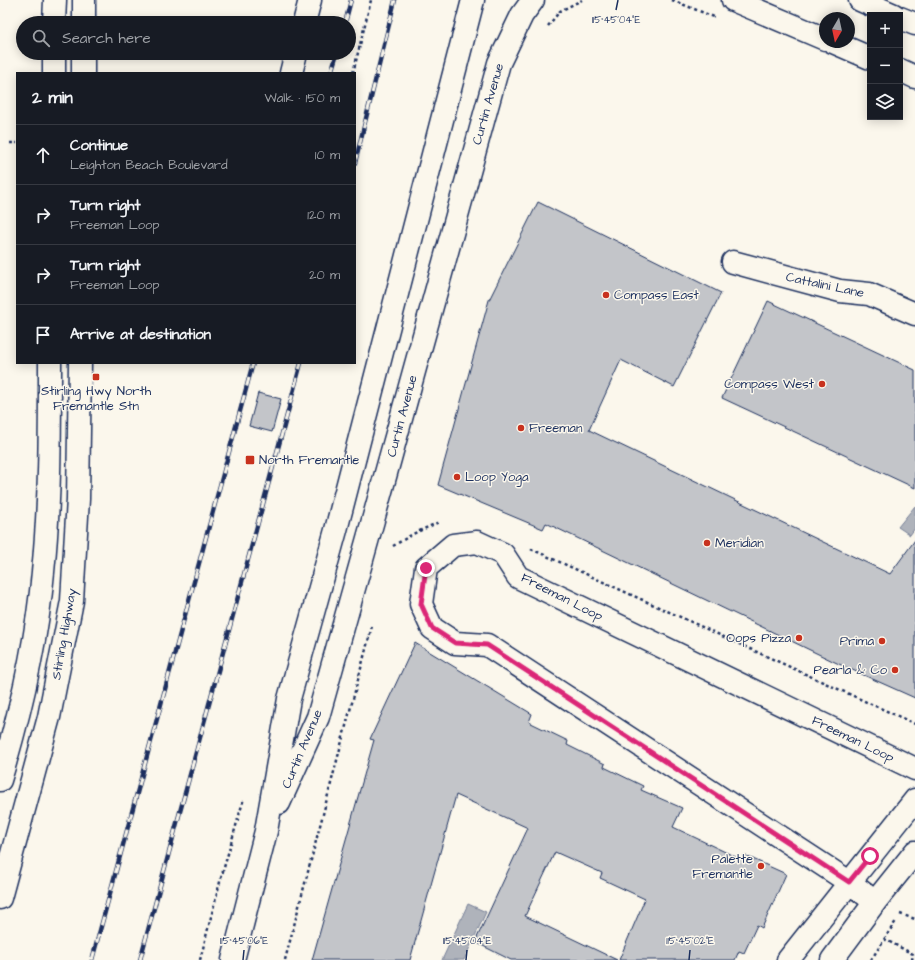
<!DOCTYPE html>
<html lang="en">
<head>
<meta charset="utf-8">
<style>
  body { margin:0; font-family:"Architects Daughter",sans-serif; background:#242831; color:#f1f3f6 }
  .controls { position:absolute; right:12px; top:12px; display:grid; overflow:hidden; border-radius:0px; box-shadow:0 2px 10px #0003 }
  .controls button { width:36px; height:36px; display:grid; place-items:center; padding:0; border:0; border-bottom:1px solid #363941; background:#171b24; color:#f1f3f6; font:20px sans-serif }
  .compass { position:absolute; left:819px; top:12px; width:36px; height:36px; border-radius:50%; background:#171b24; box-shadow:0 2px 10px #0003; rotate:189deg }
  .stop { position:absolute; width:12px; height:12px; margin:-9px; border:3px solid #db2777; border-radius:50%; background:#fff }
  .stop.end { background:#db2777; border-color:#fff; box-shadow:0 1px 4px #0008 }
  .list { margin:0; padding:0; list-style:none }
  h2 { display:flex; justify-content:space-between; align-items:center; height:52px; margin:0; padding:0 16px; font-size:17px }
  h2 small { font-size:13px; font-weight:400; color:#9ea1a6 }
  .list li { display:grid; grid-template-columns:26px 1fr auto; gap:12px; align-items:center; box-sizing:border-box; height:60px; padding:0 16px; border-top:1px solid #363941 }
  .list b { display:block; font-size:15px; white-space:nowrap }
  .list p { margin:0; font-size:13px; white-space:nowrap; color:#9ea1a6 }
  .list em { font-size:13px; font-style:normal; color:#9ea1a6 }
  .icon { flex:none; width:22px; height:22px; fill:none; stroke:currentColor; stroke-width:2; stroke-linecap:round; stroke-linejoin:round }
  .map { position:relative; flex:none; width:915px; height:960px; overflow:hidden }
  .search { position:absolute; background:#171b24; box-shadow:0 2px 10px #0003; left:16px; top:16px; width:340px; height:44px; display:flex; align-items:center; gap:10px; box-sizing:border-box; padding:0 14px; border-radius:22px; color:#9ea1a6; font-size:15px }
  .panel { position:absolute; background:#171b24; box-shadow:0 2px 10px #0003; left:16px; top:72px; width:340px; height:292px; border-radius:0px }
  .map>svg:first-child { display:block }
  .water { fill:#afb3bb; stroke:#747e96 }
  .building { fill:#c3c5c9; stroke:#1b2f5e }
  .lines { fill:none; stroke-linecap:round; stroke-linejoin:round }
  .minor-casing { stroke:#1b2f5e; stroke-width:25 }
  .major-casing { stroke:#1b2f5e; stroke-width:25 }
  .highway-casing { stroke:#1b2f5e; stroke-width:25 }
  .path { stroke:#1b2f5e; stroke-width:2.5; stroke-dasharray:3 3; stroke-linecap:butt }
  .minor { stroke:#fbf7ec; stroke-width:22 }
  .major { stroke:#fbf7ec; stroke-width:22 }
  .highway { stroke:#fbf7ec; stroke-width:22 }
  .rail-casing { stroke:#1b2f5e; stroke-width:4.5 }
  .rail { stroke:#fbf7ec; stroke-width:3; stroke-dasharray:9; stroke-linecap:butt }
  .route { stroke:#db2777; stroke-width:5 }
  .ticks { fill:none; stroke:#1b2f5e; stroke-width:1.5 }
  .poi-dot { fill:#c8321e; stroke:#fbf7ec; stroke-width:1.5 }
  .labels { text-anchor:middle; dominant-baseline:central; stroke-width:3; stroke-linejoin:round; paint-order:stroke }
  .street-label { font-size:13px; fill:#1b2f5e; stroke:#fbf7ec }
  .poi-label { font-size:13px; fill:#1b2f5e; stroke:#fbf7ec; text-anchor:start }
  .ticks-label { font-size:10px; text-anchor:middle; fill:#1b2f5e; stroke:#fbf7ec; stroke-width:3; stroke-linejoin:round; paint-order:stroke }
</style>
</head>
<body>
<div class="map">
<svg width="915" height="960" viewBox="0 0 915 960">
  <rect width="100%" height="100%" fill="#fbf7ec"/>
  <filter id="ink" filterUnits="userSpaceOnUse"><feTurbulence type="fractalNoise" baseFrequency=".025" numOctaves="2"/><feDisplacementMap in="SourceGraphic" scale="8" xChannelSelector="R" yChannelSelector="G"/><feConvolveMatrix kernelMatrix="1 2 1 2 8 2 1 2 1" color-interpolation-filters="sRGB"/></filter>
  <g filter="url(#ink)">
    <path class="water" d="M 915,506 L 915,528 L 910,535 L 898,527 Z
      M 468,904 L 486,912 L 464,960 L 442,960 Z"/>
    <path class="building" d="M 538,202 L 721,293 L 674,387 L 621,360 L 589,430 L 890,574 L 915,540 L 915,698 L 839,664 L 546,523 L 543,529 L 438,485 L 489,300 Z
      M 768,301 L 915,370 L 915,488 L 722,398 Z
      M 258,393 L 281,399 L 272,432 L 249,426 Z
      M 415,643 L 532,714 L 529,722 L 568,741 L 567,745 L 605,764 L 604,767 L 643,786 L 641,790 L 682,808 L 673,827 L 742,860 L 744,855 L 786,874 L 762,928 L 757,925 L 744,953 L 739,951 L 735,960 L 619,960 L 645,899 L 600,878 L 602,873 L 555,852 L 525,916 L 617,960 L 511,960 L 475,942 L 528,828 L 456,795 L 410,960 L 312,960 L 374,740 L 370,739 Z"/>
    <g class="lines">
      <g class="minor-casing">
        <path id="minor" d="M 304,23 L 310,0
          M 291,73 L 296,53
          M 733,262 L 840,291 L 869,294 L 915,314
          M 875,902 L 849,882 L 487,645 L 455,643 L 432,628 L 421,604 L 426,568 L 453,545 L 477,542 L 503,554 L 518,577 L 915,769
          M 788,960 L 915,800
          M 832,960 L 875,902 L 915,852"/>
      </g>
      <g class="major-casing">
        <path id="major" d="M 733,0 L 825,39
          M 860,0 L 894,15
          M 900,18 L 915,24
          M 833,42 L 870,58
          M 900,70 L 915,77
          M 279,803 L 318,717 L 375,513 L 499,63 L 522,15 L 533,0
          M 233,960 L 266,831 L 289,699 L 336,530 L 473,0"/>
      </g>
      <g class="highway-casing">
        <path id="highway" d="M 54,23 L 55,0
          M 84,23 L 84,0
          M 54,73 L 54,53
          M 83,73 L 83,53
          M 0,780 C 20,714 37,640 43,572 C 50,503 50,433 50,363
          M 0,898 L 49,717 L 72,601 L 78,499 L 80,363"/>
      </g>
      <path class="path" d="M 672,0 L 714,17
        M 548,26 L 560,11 L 582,0
        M 353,73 L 371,0
        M 10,143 L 17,143
        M 393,546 L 413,534 L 439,522
        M 531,549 L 915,724
        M 900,914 L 915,919
        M 884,939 L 913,954 L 912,960
        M 200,960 L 221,878 L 244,798
        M 285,960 L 372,626
        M 871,960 L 896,921"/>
      <use href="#minor" class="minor"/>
      <use href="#major" class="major"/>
      <use href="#highway" class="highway"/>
      <g class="rail-casing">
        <path id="rail" d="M 345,23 L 351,0
          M 331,73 L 337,53
          M 355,163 L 395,0
          M 92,960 L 253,363
          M 140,960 L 301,363"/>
      </g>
      <use href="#rail" class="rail"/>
    </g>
  </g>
  <g class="lines" filter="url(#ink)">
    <path class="route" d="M 426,568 L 421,604 L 432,628 L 455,643 L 487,645 L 849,882 L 870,856"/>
  </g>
  <path class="ticks" d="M 616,10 L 618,0M 243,960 L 244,950M 466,960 L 467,950M 689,960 L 690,950"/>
  <g class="poi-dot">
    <circle cx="606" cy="295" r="4"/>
    <rect x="92" y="373" width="8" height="8" rx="2"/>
    <circle cx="822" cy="384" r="4"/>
    <circle cx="521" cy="428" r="4"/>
    <rect x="245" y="455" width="10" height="10" rx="2"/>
    <circle cx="457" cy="477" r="4"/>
    <circle cx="707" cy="543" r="4"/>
    <circle cx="799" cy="638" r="4"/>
    <circle cx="882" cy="641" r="4"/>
    <circle cx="895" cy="670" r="4"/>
    <circle cx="761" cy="866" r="4"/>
  </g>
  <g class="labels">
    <g class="street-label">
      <text transform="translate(488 104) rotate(-74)">Curtin Avenue</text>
      <text transform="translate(825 285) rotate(12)">Cattalini Lane</text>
      <text transform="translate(402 416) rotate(-75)">Curtin Avenue</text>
      <text transform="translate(562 597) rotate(27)">Freeman Loop</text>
      <text transform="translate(64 634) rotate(-80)">Stirling Highway</text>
      <text transform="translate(853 739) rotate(26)">Freeman Loop</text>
      <text transform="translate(302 749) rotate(-67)">Curtin Avenue</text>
    </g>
    <g class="poi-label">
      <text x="614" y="295">Compass East</text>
      <text x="814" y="384" text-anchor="end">Compass West</text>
      <text x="96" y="391" text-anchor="middle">Stirling Hwy North<tspan x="96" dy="15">Fremantle Stn</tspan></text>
      <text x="529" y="428">Freeman</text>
      <text x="259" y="460">North Fremantle</text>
      <text x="465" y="477">Loop Yoga</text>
      <text x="715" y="543">Meridian</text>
      <text x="791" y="638" text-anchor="end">Oops Pizza</text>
      <text x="874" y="641" text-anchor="end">Prima</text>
      <text x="887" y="670" text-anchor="end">Pearla &amp; Co</text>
      <text x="753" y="859" text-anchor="end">Palette<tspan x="753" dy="15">Fremantle</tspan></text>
    </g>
  </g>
  <g class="ticks-label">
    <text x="616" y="23">115°45'04"E</text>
    <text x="244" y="944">115°45'06"E</text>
    <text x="467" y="944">115°45'04"E</text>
    <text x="690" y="944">115°45'02"E</text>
  </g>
</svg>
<div class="controls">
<button>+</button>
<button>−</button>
<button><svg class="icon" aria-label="layers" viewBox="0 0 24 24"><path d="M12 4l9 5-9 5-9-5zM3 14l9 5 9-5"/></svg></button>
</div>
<svg class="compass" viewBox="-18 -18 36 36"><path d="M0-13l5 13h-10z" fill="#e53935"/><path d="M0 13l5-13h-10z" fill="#9ea1a6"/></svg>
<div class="stop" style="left:870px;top:856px"></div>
<div class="stop end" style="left:426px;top:568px"></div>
<div class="search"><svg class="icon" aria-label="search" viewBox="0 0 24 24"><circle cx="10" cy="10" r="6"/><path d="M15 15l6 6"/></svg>Search here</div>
<section class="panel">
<h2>2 min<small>Walk · 150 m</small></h2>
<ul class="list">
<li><svg class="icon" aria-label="ahead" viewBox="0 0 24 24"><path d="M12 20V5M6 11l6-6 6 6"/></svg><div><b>Continue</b><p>Leighton Beach Boulevard</p></div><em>10 m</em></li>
<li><svg class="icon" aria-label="right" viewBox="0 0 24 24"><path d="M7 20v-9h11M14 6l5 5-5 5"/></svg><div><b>Turn right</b><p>Freeman Loop</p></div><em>120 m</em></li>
<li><svg class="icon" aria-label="right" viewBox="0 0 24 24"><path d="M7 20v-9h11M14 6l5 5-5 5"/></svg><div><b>Turn right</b><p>Freeman Loop</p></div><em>20 m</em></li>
<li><svg class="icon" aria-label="arrive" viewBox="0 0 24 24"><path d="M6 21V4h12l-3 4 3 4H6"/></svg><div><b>Arrive at destination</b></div></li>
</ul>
</section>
</div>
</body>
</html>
